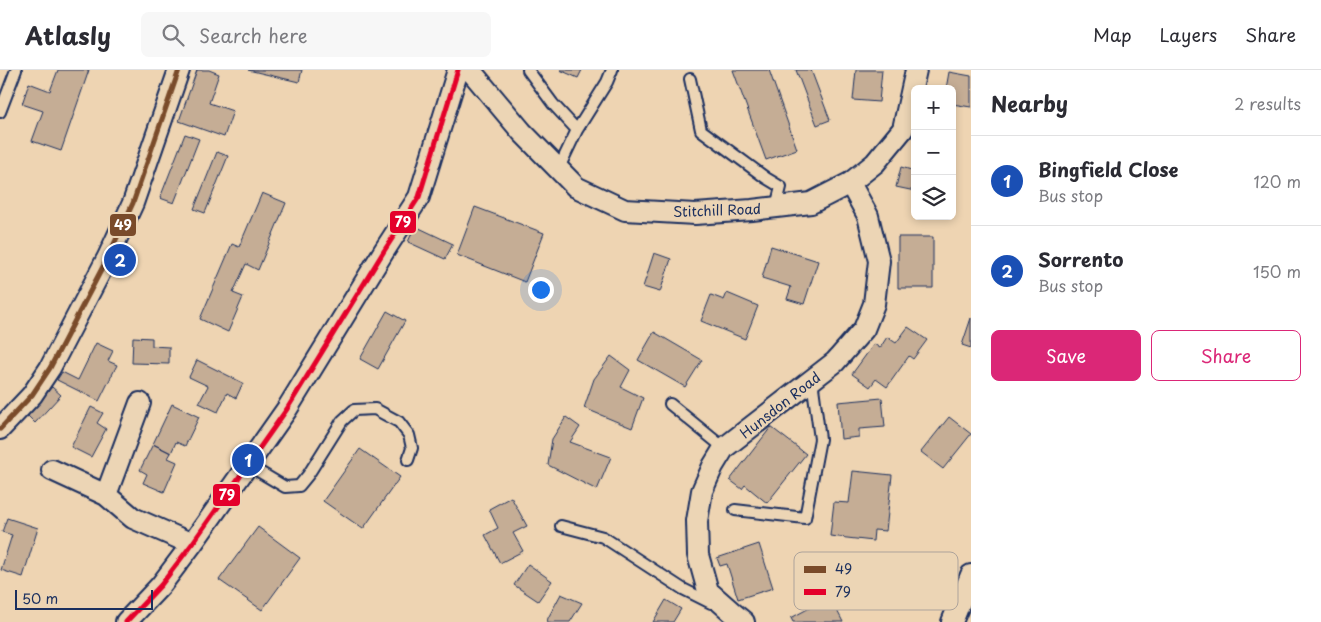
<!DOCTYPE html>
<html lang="en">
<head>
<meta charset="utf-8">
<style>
  body { margin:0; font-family:"Playpen Sans",sans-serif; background:#f7f7f7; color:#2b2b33 }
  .controls { position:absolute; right:15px; top:15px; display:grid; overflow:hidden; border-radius:8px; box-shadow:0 2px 8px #0003 }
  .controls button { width:45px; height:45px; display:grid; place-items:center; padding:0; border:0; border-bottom:1px solid #e1e1e2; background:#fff; color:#2b2b33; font:25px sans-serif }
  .scale { position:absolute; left:15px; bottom:12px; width:138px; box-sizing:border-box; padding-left:5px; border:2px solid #1b2f5e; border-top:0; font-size:14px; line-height:18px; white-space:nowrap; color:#1b2f5e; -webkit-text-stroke:4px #ecd5b5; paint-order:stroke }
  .you { position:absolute; left:540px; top:219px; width:18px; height:18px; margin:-12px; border:4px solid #fff; border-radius:50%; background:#1a73e8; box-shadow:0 0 0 8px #1a73e833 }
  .badge { display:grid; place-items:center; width:32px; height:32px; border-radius:50%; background:#db2777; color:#fff; font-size:16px; font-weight:700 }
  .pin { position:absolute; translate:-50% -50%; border:2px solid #fff; box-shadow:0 1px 5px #0006 }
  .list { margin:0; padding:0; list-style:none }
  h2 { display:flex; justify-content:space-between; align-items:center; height:65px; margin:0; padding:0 20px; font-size:21px }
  h2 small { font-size:16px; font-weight:400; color:#7c7c81 }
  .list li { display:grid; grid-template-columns:32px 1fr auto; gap:15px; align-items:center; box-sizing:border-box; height:90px; padding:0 20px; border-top:1px solid #e1e1e2 }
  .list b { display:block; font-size:19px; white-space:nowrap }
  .list p { margin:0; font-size:16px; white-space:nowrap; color:#7c7c81 }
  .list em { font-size:16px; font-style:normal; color:#7c7c81 }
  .actions { display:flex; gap:10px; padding:15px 20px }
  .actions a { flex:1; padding:11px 0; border:1px solid #db2777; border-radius:8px; text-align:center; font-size:18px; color:#db2777 }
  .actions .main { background:#db2777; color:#fff }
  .icon { flex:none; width:28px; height:28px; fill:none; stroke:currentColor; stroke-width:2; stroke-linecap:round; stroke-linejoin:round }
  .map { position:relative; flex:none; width:971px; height:552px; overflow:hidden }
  header { display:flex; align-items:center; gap:30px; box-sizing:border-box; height:70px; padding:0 25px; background:#fff; border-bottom:1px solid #e1e1e2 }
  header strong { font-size:24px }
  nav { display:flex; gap:28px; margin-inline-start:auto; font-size:18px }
  .search { width:350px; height:45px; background:#f7f7f7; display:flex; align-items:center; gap:12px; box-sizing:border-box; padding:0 18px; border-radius:8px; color:#7c7c81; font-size:19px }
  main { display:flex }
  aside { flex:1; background:#fff }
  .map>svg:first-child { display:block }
  .building { fill:#c5ad95; stroke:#1b2f5e }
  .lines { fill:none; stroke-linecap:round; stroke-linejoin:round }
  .service-casing { stroke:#1b2f5e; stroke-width:14 }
  .minor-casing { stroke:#1b2f5e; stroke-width:24 }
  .service { stroke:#ecd5b5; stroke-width:10 }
  .minor { stroke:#ecd5b5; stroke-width:20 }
  .bus-1-casing { stroke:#ecd5b5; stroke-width:9 }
  .bus-2-casing { stroke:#ecd5b5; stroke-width:9 }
  .bus-1 { stroke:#7a4b2a; stroke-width:5 }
  .bus-2 { stroke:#e4002b; stroke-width:5 }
  .labels { text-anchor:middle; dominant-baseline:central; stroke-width:4.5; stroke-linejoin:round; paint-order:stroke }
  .street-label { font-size:14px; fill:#1b2f5e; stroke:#ecd5b5 }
  .key { fill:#ecd5b5; stroke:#ada39b; stroke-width:1 }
  .key-label { font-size:14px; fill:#1b2f5e }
  .line-badge { stroke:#ecd5b5; stroke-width:2 }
  .badge-label { font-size:14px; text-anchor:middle; font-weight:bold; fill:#fff }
</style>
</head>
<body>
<header>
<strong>Atlasly</strong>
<div class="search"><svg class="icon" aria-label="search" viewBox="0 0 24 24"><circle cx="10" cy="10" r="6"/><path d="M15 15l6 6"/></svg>Search here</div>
<nav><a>Map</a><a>Layers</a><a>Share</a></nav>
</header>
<main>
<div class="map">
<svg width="971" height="552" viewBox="0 0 971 552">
  <rect width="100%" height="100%" fill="#eed4b2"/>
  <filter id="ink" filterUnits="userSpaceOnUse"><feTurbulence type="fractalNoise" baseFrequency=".02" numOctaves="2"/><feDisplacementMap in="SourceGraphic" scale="10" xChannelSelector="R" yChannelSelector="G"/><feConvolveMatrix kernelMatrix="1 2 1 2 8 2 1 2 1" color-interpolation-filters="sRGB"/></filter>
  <g filter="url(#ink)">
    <path class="building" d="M 58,0 L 89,0 L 61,81 L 32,71 L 43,41 L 22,34 L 29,13 L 50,21 Z
      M 197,0 L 209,0 L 219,4 L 209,33 L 233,41 L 224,67 L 179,51 Z
      M 248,0 L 302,0 L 299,12 Z
      M 560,0 L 582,0 L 578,8 Z
      M 733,0 L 769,0 L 797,79 L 766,90 Z
      M 796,0 L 811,0 L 830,50 L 817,55 Z
      M 856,0 L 882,0 L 879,32 L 853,30 Z
      M 949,2 L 971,6 L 971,37 L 952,34 L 952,19 L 946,19 Z
      M 185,64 L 199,69 L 174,133 L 160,128 Z
      M 217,82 L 228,86 L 205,143 L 194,139 Z
      M 901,97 L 915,101 L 915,121 L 896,117 Z
      M 262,123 L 286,133 L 258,200 L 246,194 L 233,223 L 243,227 L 228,262 L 200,249 L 232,174 L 239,177 Z
      M 475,137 L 544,163 L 525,212 L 457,185 Z
      M 415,156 L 453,174 L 445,189 L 408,172 Z
      M 898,167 L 933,167 L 933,218 L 898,218 Z
      M 771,176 L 818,191 L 804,234 L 787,229 L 791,217 L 762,208 Z
      M 654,183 L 671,189 L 660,222 L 643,217 Z
      M 727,223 L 758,236 L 745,269 L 701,251 L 711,225 L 724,230 Z
      M 387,241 L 405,251 L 378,299 L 360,289 Z
      M 971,248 L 971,278 L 962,275 Z
      M 908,257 L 927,270 L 913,289 L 909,286 L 887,317 L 876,309 L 870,317 L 852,304 L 874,274 L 880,278 L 887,267 L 896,273 Z
      M 654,262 L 702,290 L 685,317 L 638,290 Z
      M 133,267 L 152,268 L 152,276 L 169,277 L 169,294 L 132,293 Z
      M 96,273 L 113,281 L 108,291 L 117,295 L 99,331 L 57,310 L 62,302 L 78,310 Z
      M 611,286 L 630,300 L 621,317 L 643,328 L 632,358 L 584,338 L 594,309 Z
      M 197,290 L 243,313 L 236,328 L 227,323 L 218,342 L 199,333 L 208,316 L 189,307 Z
      M 52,317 L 61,325 L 35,353 L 27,345 Z
      M 882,328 L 885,357 L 859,359 L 859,367 L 841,369 L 838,332 Z
      M 172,334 L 199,347 L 185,376 L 176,372 L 171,383 L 153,374 Z
      M 91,337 L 103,343 L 97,353 L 106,359 L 91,387 L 71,377 Z
      M 566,347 L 580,357 L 570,372 L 611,387 L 597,420 L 548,395 L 552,369 Z
      M 949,347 L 971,364 L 943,399 L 921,382 Z
      M 771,357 L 806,384 L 767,433 L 745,415 L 742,419 L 730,410 Z
      M 153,374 L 171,383 L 168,388 L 177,392 L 164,422 L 143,413 L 147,404 L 140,400 Z
      M 360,379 L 400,407 L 363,459 L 323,431 Z
      M 853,401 L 892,405 L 886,461 L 874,460 L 873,471 L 830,466 L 834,432 L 849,433 Z
      M 511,427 L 527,456 L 513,463 L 523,481 L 500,493 L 485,465 L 498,458 L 489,439 Z
      M 7,448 L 38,458 L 23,507 L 1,500 L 12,465 L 2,462 Z
      M 258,457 L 300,488 L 262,540 L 219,510 Z
      M 759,474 L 773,518 L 738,529 L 727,494 L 720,496 L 717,488 Z
      M 528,494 L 552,511 L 538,531 L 514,515 Z
      M 561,524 L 582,533 L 570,552 L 547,552 L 548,548 Z
      M 830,527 L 843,552 L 793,552 L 791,548 Z
      M 666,530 L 681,539 L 673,552 L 653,552 Z"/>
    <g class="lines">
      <g class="service-casing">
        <path id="service" d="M 528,0 L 553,34 L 577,60
          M 690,9 L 701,60 L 766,108 L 781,117 L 776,137
          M 0,42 L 16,0
          M 558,100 L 577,60 L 607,12 L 612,0
          M 670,334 L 724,378
          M 248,395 L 285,417 L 299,416 L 308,405 L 342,351 L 354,340 L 375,339 L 399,352 L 409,365 L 412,378 L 408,390
          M 735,440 L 805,448 L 820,369 L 812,310
          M 561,456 L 603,467 L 683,519 L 711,533"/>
      </g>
      <g class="minor-casing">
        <path id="minor" d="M 470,0 L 522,62 L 576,117 L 625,140 L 695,144 L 752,140 L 811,133 L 850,113 L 875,93 L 903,59 L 916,0
          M 0,359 L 32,325 L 50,298 L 108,187 L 133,133 L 179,0
          M 52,400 L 106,425 L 133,448 L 192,474
          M 106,425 L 140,333
          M 126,552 L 161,515 L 192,474 L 287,339 L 384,181 L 419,127 L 458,0
          M 744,552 L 733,543 L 708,521 L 698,485 L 697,451 L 702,421 L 713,396 L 724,378 L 835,292 L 864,259 L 874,234 L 879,191 L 868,146 L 850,113
          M 952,552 L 971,505"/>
      </g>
      <use href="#service" class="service"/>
      <use href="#minor" class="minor"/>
      <g class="bus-1-casing">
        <path id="bus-1" d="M 0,359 L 32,325 L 50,298 L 108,187 L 133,133 L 179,0"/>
      </g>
      <g class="bus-2-casing">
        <path id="bus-2" d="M 126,552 L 161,515 L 192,474 L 287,339 L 384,181 L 419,127 L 458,0"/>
      </g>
      <use href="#bus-1" class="bus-1"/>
      <use href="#bus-2" class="bus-2"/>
    </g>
  </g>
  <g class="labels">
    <g class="street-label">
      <text transform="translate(717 140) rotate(-2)">Stitchill Road</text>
      <text transform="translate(780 335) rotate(-38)">Hunsdon Road</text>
    </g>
  </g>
  <rect x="794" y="482" width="164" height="58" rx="8" class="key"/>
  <rect x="804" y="496" width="22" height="7" fill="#7a4b2a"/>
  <rect x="804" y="519" width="22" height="6" fill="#e4002b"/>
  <g class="key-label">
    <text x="835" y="504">49</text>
    <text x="835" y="527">79</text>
  </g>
  <g class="line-badge">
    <rect x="389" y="140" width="28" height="24" rx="5" fill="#e4002b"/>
    <rect x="109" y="143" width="28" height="24" rx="5" fill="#7a4b2a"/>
    <rect x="212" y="413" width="29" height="24" rx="5" fill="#e4002b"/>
  </g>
  <g class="badge-label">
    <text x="403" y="157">79</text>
    <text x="123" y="160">49</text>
    <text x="227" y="430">79</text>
  </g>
</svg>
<div class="controls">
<button>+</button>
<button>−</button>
<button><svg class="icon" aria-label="layers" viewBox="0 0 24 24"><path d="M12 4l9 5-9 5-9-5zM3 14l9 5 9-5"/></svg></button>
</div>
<div class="scale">50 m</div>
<div class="you"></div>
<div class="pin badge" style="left:248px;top:390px;background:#1a4fb4">1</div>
<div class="pin badge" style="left:120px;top:190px;background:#1a4fb4">2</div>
</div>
<aside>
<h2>Nearby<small>2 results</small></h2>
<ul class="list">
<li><span class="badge" style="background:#1a4fb4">1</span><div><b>Bingfield Close</b><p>Bus stop</p></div><em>120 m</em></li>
<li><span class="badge" style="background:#1a4fb4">2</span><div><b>Sorrento</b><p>Bus stop</p></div><em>150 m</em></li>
</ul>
<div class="actions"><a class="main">Save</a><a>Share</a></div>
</aside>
</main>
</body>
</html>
